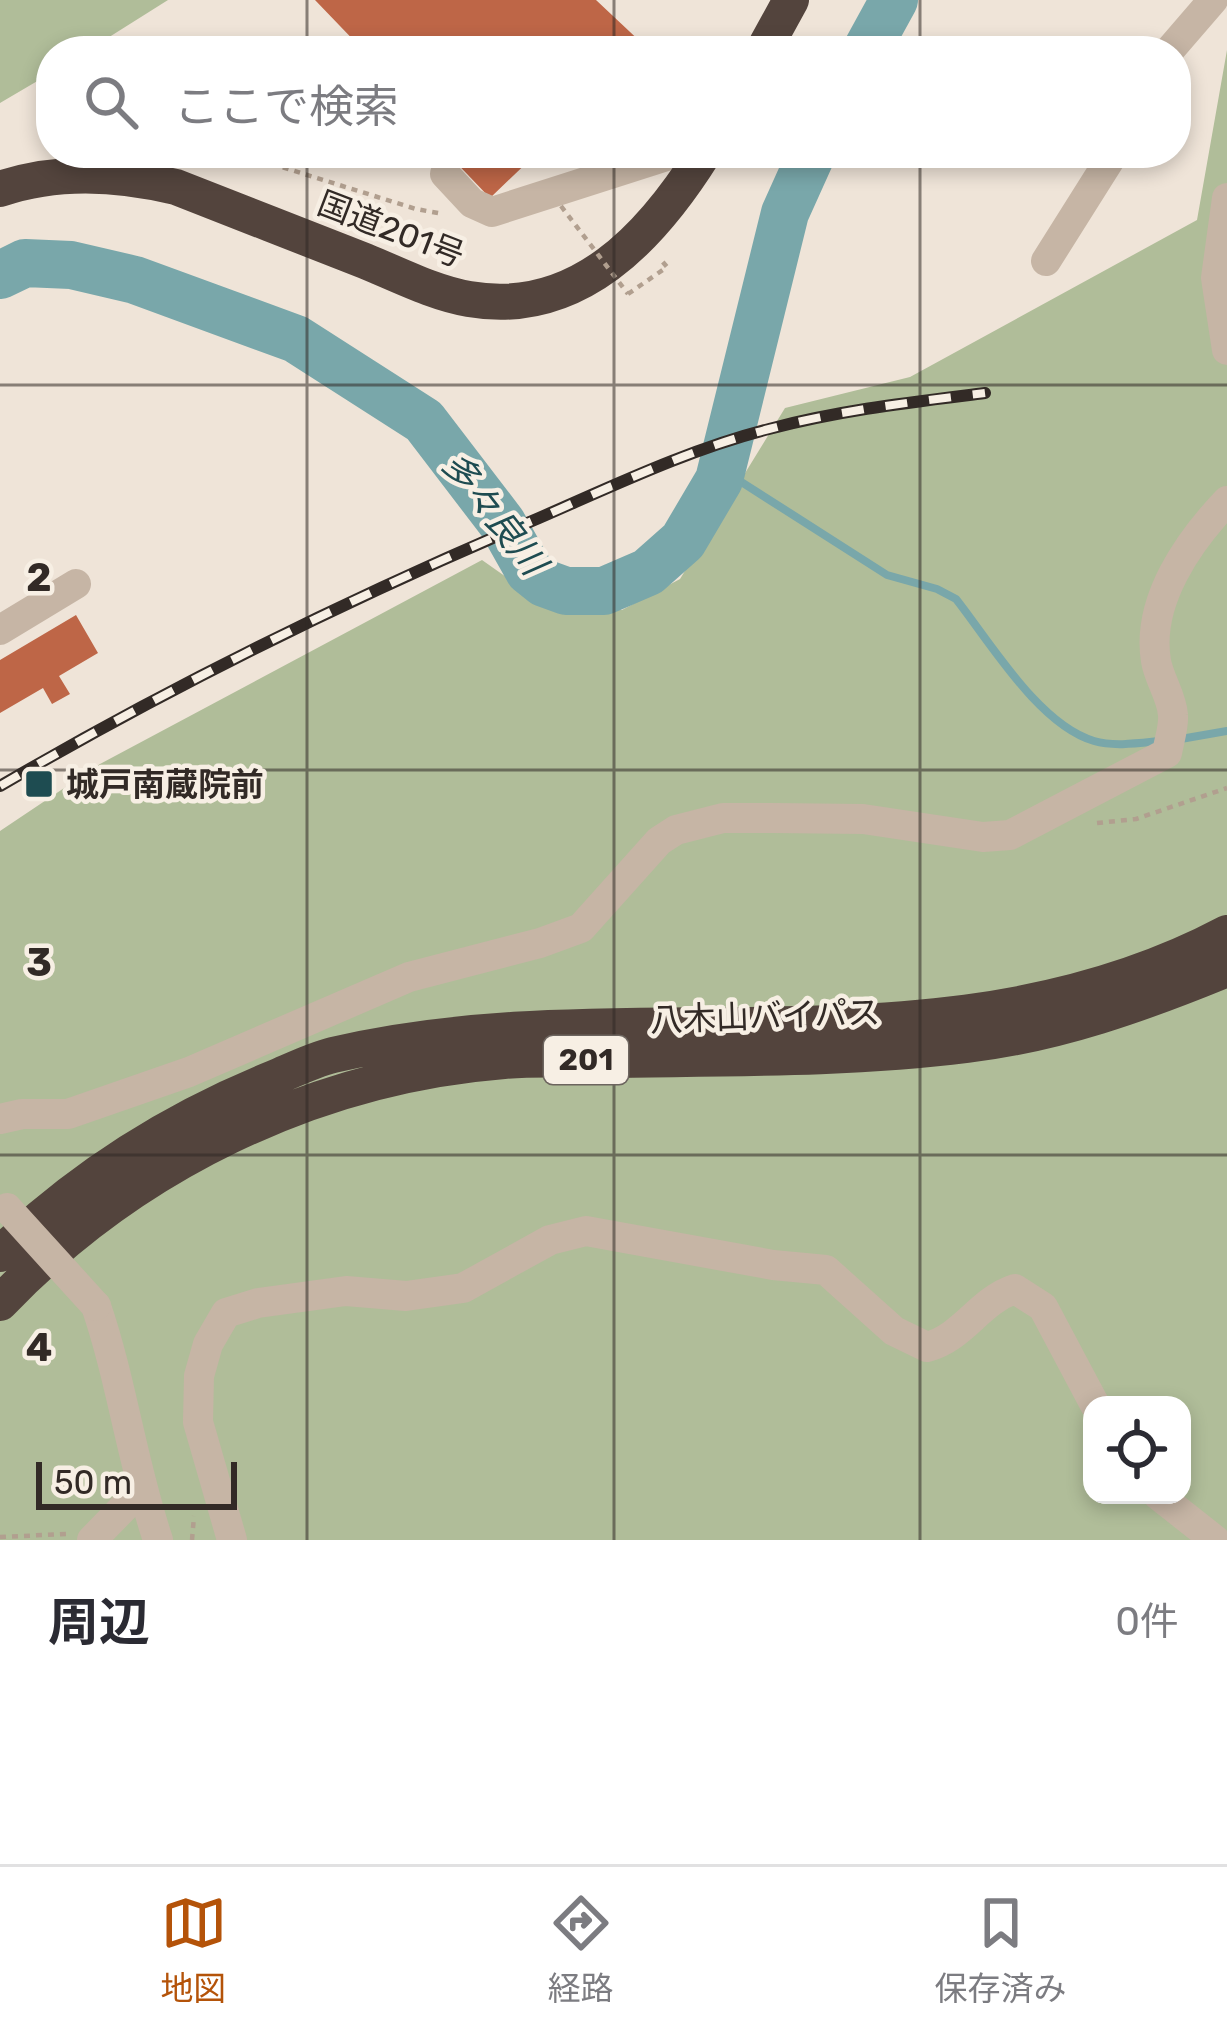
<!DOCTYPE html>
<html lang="ja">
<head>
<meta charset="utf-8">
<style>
  body { margin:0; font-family:Rubik,"Noto Sans JP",sans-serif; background:#f2f2f3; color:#2b2b33 }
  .controls { position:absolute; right:36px; bottom:36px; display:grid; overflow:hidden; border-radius:24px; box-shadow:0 6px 18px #0003 }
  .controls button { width:108px; height:108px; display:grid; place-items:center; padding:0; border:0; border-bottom:3px solid #e1e1e2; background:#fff; color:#2b2b33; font:60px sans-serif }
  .scale { position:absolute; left:36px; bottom:30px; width:201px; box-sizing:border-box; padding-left:12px; border:6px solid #322a26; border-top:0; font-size:33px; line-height:42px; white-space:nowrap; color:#322a26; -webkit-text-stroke:9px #f7efe4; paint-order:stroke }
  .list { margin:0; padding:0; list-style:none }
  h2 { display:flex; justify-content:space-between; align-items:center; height:156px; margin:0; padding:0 48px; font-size:51px }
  h2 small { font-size:39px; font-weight:400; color:#7c7c81 }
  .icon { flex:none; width:66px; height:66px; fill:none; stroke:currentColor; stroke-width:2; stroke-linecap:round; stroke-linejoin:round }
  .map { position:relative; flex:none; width:1227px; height:1540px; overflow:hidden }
  .search { position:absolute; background:#fff; box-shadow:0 6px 18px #0003; left:36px; right:36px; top:36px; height:132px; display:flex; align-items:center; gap:30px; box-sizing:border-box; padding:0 42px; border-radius:48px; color:#7c7c81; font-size:45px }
  .sheet { height:324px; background:#fff }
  nav { display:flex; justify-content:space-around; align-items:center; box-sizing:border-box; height:168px; border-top:3px solid #e1e1e2; background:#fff; font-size:33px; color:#7c7c81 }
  nav a { display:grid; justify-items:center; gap:6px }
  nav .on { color:#b45309 }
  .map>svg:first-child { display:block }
  .green { fill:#b0bd99; fill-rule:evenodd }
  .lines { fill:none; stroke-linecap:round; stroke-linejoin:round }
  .stream { stroke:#79a7aa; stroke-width:8 }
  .river { stroke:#79a7aa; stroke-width:48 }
  .building { fill:#be6647 }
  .path { stroke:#b19f8f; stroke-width:4.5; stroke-dasharray:6 6; stroke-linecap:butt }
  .minor { stroke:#c6b5a5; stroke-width:30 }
  .highway { stroke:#53443d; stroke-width:36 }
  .rail-casing { stroke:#322a26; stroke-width:12 }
  .rail { stroke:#f7efe4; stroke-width:8; stroke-dasharray:22; stroke-linecap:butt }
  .path-bridge { stroke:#b19f8f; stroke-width:4.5; stroke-dasharray:6 6; stroke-linecap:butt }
  .minor-bridge { stroke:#c6b5a5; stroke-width:30 }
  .grid { fill:none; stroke:#322a26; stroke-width:3; stroke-opacity:0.55 }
  .poi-dot { fill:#1e4c51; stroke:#f7efe4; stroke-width:4.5 }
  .labels { text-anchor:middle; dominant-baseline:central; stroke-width:9; stroke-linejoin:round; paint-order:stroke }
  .shield { fill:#f7efe4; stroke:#6d655f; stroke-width:3 }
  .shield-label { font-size:30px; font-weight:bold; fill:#322a26 }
  .street-label { font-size:33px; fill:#322a26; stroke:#f7efe4 }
  .poi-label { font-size:33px; font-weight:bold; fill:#322a26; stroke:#f7efe4; text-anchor:start }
  .water-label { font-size:36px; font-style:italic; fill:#1e4c51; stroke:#f7efe4 }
  .grid-label { font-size:39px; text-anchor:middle; font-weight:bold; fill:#322a26; stroke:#f7efe4; stroke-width:9; stroke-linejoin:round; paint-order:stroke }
</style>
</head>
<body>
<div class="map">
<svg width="1227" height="1540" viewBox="0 0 1227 1540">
  <rect width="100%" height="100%" fill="#efe4d8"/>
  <path class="green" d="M 0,0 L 168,0 L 87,51 L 51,51 L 51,73 L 0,103 Z
    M 1227,50 L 1227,1540 L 0,1540 L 0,831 L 100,764 L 482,560 L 546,605 L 622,610 L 680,579 L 785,408 L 910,377 L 1197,220 ZM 1092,1405 L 1182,1405 L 1182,1495 L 1092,1495 Z"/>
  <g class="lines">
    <path class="stream" d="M 721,469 L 887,575 L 937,589 L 956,599 C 990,642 1039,725 1094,741 C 1114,747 1140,743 1160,741
      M 1175,740 L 1227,731"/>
    <path class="river" d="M 866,51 L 894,0
      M 0,275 L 25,263 L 71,265 L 135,280 L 296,339 L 424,421 L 502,523 L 529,571 L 544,583 L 566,591 L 604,591 L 648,572 L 683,541 L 719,480 L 785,213 L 812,153"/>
  </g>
  <path class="building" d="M 315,0 L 596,0 L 646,47 L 642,51 L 364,51 Z
    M 447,153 L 537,153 L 490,198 Z
    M 76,615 L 98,653 L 59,676 L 70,694 L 52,704 L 43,688 L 0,713 L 0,660 Z"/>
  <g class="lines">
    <path class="path" d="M 237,153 L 416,209 L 443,214
      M 628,294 L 667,267 L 662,261
      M 1097,823 L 1136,819 L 1227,788
      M 0,1537 L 66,1534
      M 192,1540 L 194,1516"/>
    <path class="minor" d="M 1169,51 L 1213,0
      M 445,174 L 472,203 L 492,212 L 676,153
      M 1227,198 L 1216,278 L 1227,350
      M 1046,261 L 1114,153
      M 0,630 L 76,584
      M 0,1119 L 22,1114 L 68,1114 L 189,1072 L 409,977 L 540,943 L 581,928 L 659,841 L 676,830 L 723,818 L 772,818 L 863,819 L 983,837 L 1010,835 L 1167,753 C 1169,741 1174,727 1173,715 C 1172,697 1159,679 1156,661 C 1146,601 1189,541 1227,501
      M 96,1306 C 122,1382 132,1463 158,1540
      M 1158,1495 L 1215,1540
      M 92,1540 L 128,1503 L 143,1497
      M 232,1540 L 198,1422 L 199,1376 L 208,1344 L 226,1313 L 258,1303 L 346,1291 L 406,1296 L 463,1288 L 550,1240 L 586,1231 L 773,1265 L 826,1270 L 894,1331 L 927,1347 C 964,1337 979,1301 1015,1289 L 1043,1307 L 1095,1405"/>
    <path class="highway" d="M 763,51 L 791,0
      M 0,189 C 58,169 118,173 176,187 C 239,212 302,236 365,261 C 399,275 434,293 469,299 C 578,318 652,236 704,153
      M 0,1254 C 79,1178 172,1119 274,1078 C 293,1070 313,1060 333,1055 C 631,985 942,1084 1227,933
      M 0,1303 C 132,1165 313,1076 504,1061 C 537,1058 571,1060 604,1060 C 724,1058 847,1060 967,1045 C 1058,1034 1142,1004 1227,969"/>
    <g class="rail-casing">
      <path id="rail" d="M 0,786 C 173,685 355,596 539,518 C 615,485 690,449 769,429 C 840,410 913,402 985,393"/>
    </g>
    <use href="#rail" class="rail"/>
    <path class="path-bridge" d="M 561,206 L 628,294"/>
    <path class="minor-bridge" d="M 7,1208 L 96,1306"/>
  </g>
  <path class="grid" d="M 307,0 L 307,51M 614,0 L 614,51M 920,0 L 920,51M 307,153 L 307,1540M 614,153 L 614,1540M 920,153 L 920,1540M 0,385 L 1227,385M 0,770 L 1227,770M 0,1155 L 1227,1155"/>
  <rect class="poi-dot" x="24" y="769" width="30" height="30" rx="6"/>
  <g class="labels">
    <rect class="shield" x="544" y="1036" width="84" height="48" rx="9"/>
    <g class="shield-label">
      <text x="586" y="1060">201</text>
    </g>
    <g class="street-label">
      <text transform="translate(391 229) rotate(21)">国道201号</text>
      <text transform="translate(765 1016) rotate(-2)">八木山バイパス</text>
    </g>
    <g class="poi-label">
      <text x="66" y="784">城戸南蔵院前</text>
    </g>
    <g class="water-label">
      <text transform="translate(494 513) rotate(52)">多々良川</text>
    </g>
  </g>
  <g class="grid-label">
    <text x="39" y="591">2</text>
    <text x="39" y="976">3</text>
    <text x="39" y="1361">4</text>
  </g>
</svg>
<div class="controls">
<button><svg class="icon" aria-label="locate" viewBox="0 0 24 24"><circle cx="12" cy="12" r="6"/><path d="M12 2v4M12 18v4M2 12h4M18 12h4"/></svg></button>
</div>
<div class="scale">50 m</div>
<div class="search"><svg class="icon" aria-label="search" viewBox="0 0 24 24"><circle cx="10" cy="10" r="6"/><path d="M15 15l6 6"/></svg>ここで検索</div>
</div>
<section class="sheet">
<h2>周辺<small>0件</small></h2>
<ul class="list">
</ul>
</section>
<nav>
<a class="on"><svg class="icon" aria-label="map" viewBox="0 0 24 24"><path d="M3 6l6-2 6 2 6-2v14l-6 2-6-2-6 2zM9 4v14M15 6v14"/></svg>地図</a>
<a><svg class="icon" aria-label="directions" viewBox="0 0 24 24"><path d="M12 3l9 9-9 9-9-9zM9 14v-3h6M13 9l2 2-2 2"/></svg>経路</a>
<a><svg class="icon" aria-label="saved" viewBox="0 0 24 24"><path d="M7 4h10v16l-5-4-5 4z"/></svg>保存済み</a>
</nav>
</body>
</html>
